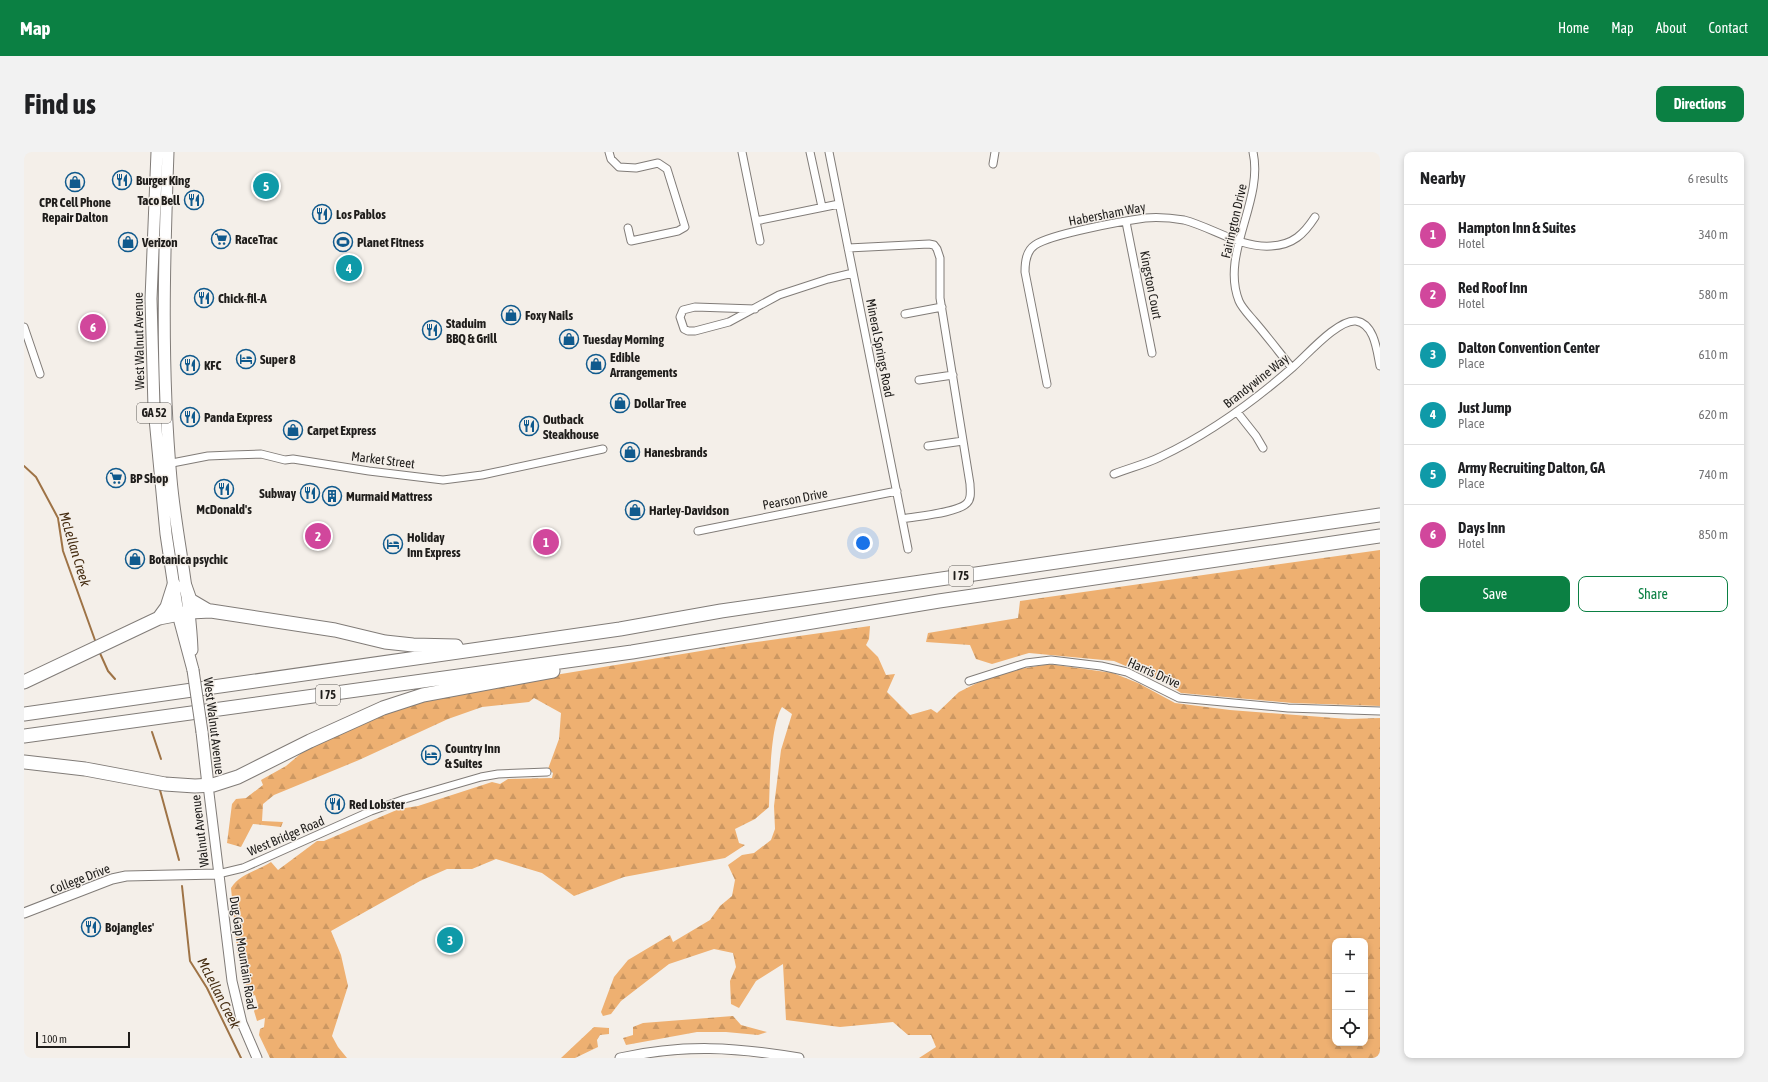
<!DOCTYPE html>
<html lang="en">
<head>
<meta charset="utf-8">
<style>
  body { margin:0; font-family:"Asap Condensed",sans-serif; background:#f2f2f2; color:#202124 }
  .controls { position:absolute; right:12px; bottom:12px; display:grid; overflow:hidden; border-radius:8px; box-shadow:0 2px 6px #0003 }
  .controls button { width:36px; height:36px; display:grid; place-items:center; padding:0; border:0; border-bottom:1px solid #e0e0e0; background:#fff; color:#202124; font:20px sans-serif }
  .scale { position:absolute; left:12px; bottom:10px; width:94px; box-sizing:border-box; padding-left:4px; border:2px solid #1f1d1b; border-top:0; font-size:11px; line-height:14px; white-space:nowrap; color:#1f1d1b; -webkit-text-stroke:3px #f4efe9; paint-order:stroke }
  .you { position:absolute; left:839px; top:391px; width:14px; height:14px; margin:-10px; border:3px solid #fff; border-radius:50%; background:#1a73e8; box-shadow:0 0 0 6px #1a73e833 }
  .badge { display:grid; place-items:center; width:26px; height:26px; border-radius:50%; background:#0b8043; color:#fff; font-size:13px; font-weight:700 }
  .pin { position:absolute; translate:-50% -50%; border:2px solid #fff; box-shadow:0 1px 4px #0006 }
  .list { margin:0; padding:0; list-style:none }
  h2 { display:flex; justify-content:space-between; align-items:center; height:52px; margin:0; padding:0 16px; font-size:17px }
  h2 small { font-size:13px; font-weight:400; color:#757577 }
  .list li { display:grid; grid-template-columns:26px 1fr auto; gap:12px; align-items:center; box-sizing:border-box; height:60px; padding:0 16px; border-top:1px solid #e0e0e0 }
  .list b { display:block; font-size:15px; white-space:nowrap }
  .list p { margin:0; font-size:13px; white-space:nowrap; color:#757577 }
  .list em { font-size:13px; font-style:normal; color:#757577 }
  .actions { display:flex; gap:8px; padding:12px 16px }
  .actions a { flex:1; padding:9px 0; border:1px solid #0b8043; border-radius:8px; text-align:center; font-size:14px; color:#0b8043 }
  .actions .main { background:#0b8043; color:#fff }
  .icon { flex:none; width:22px; height:22px; fill:none; stroke:currentColor; stroke-width:2; stroke-linecap:round; stroke-linejoin:round }
  .map { position:relative; flex:none; width:1356px; height:906px; overflow:hidden; border-radius:8px }
  header { display:flex; align-items:center; gap:24px; box-sizing:border-box; height:56px; padding:0 20px; background:#0b8043; color:#fff }
  header strong { font-size:19px }
  nav { display:flex; gap:22px; margin-inline-start:auto; font-size:14px }
  .intro { display:flex; align-items:center; justify-content:space-between; box-sizing:border-box; height:96px; padding:0 24px }
  h1 { margin:0; font-size:28px }
  .button { padding:10px 18px; border-radius:8px; background:#0b8043; color:#fff; font-size:14px; font-weight:700 }
  main { display:flex; gap:24px; padding:0 24px }
  aside { flex:1; background:#fff; border-radius:8px; box-shadow:0 2px 6px #0003 }
  .map>svg:first-child { display:block }
  .forest { fill:url(#forest-firs); fill-rule:evenodd }
  .lines { fill:none; stroke-linecap:round; stroke-linejoin:round }
  .stream { stroke:#9e7346; stroke-width:2 }
  .minor-casing { stroke:#817c78; stroke-width:9 }
  .tertiary-casing { stroke:#817c78; stroke-width:11 }
  .primary-casing { stroke:#817c78; stroke-width:13 }
  .motorway-casing { stroke:#817c78; stroke-width:15 }
  .minor { stroke:#fff; stroke-width:7 }
  .tertiary { stroke:#fff; stroke-width:9 }
  .primary { stroke:#fff; stroke-width:11 }
  .motorway { stroke:#fff; stroke-width:13 }
  .primary-bridge-casing { stroke:#817c78; stroke-width:13; stroke-linecap:butt }
  .primary-bridge { stroke:#fff; stroke-width:11 }
  .labels { text-anchor:middle; dominant-baseline:central; stroke-width:3; stroke-linejoin:round; paint-order:stroke }
  .shield { fill:#f4efe9; stroke:#5f5c59; stroke-width:1 }
  .shield-label { font-size:12px; font-weight:bold; fill:#1f1d1b }
  .poi-label { font-size:13px; font-weight:bold; fill:#1f1d1b; stroke:#f4efe9; text-anchor:start }
  .street-label { font-size:13px; fill:#1f1d1b; stroke:#f4efe9 }
  .water-label { font-size:14px; font-style:italic; fill:#452c11; stroke:#f4efe9 }
</style>
</head>
<body>
<header>
<strong>Map</strong>
<nav><a>Home</a><a>Map</a><a>About</a><a>Contact</a></nav>
</header>
<div class="intro"><h1>Find us</h1><a class="button">Directions</a></div>
<main>
<div class="map">
<svg width="1356" height="906" viewBox="0 0 1356 906">
  <defs>
    <pattern id="forest-firs" width="22" height="20" patternUnits="userSpaceOnUse"><rect width="22" height="20" fill="#eeb071"/><path d="M5 1l3.5 6h-7zM16 11l3.5 6h-7z" fill="#cc9761"/></pattern>
  </defs>
  <rect width="100%" height="100%" fill="#f4efe9"/>
  <path class="forest" d="M 1356,398 L 1356,554 L 1268,551 L 1157,541 L 1142,531 L 1090,509 L 1005,501 L 968,512 L 952,507 L 946,493 L 902,490 L 904,481 L 994,466 L 996,449 Z
    M 846,474 L 845,487 L 842,493 L 854,505 L 862,523 L 871,522 L 863,540 L 886,563 L 907,557 L 913,561 L 935,540 L 959,528 L 996,517 L 1025,512 L 1089,521 L 1114,531 L 1151,551 L 1206,558 L 1324,567 L 1356,566 L 1356,906 L 895,906 L 912,895 L 907,883 L 884,883 L 869,870 L 816,875 L 762,868 L 759,812 L 732,829 L 715,856 L 707,852 L 706,829 L 712,815 L 709,801 L 690,797 L 645,812 L 597,849 L 587,862 L 579,864 L 577,860 L 590,825 L 604,808 L 646,783 L 649,790 L 686,768 L 696,754 L 708,744 L 711,728 L 704,713 L 718,703 L 730,701 L 747,688 L 751,677 L 750,654 L 757,598 L 768,562 L 758,555 C 746,575 746,630 745,655 L 731,667 L 711,677 L 715,691 L 721,693 L 701,706 L 600,725 L 550,744 L 518,721 L 472,707 L 448,717 L 423,717 L 396,729 L 307,779 L 317,803 L 324,834 L 308,884 L 314,895 L 323,906 L 246,906 L 235,883 L 236,877 L 240,875 L 241,866 L 233,869 L 230,859 L 234,853 L 231,843 L 225,846 L 213,798 L 207,736 C 216,722 233,719 247,710 L 254,718 L 293,689 L 300,689 L 375,657 L 394,654 L 468,630 L 476,632 L 484,627 L 528,626 L 529,621 L 524,617 L 535,587 L 537,561 L 510,546 L 505,550 L 458,555 L 424,567 L 335,608 L 250,643 L 239,652 L 238,669 L 259,670 L 257,675 L 229,672 L 217,695 L 203,691 L 208,652 L 212,647 L 222,646 L 239,633 L 237,628 L 262,614 L 281,598 L 333,570 L 428,540 L 725,491 ZM 1311,789 L 1341,789 L 1341,891 L 1311,891 Z
    M 709,864 L 717,873 L 743,880 L 734,883 L 702,880 L 673,880 L 602,893 L 599,886 L 609,883 L 609,875 L 619,871 Z
    M 570,875 L 585,876 L 585,882 L 576,883 L 573,888 L 574,895 L 551,906 L 537,906 Z"/>
  <g class="lines">
    <path class="stream" d="M 0,314 L 12,325 L 34,366 L 39,399 L 72,491
      M 75,499 L 84,519 L 91,527
      M 128,580 L 137,607
      M 136,638 L 155,708
      M 158,734 L 166,809 L 183,836 L 217,906"/>
    <g class="minor-casing">
      <path id="minor" d="M 585,0 L 587,7 L 595,15 L 612,16 L 634,11 L 643,17 L 661,75 L 654,79 L 607,89 L 604,76
        M 718,0 L 736,89
        M 786,0 L 798,55
        M 805,0 L 884,397
        M 1229,0 C 1240,49 1196,102 1215,149 C 1218,156 1225,163 1230,169 C 1243,184 1255,200 1268,216
        M 969,12 L 971,0
        M 732,69 L 815,52
        M 1102,70 L 1128,201
        M 824,96 L 905,92 L 910,93 L 913,97 L 916,106 L 916,146 L 946,332 C 946,338 948,346 943,351 C 934,361 893,364 878,367
        M 731,157 L 671,155 L 659,158 L 656,165 L 660,177 L 664,179 L 671,179 L 705,170 L 755,143 L 804,127 L 829,121
        M 881,162 L 918,155
        M 0,175 L 16,222
        M 895,228 L 929,223
        M 1023,232 L 1001,120 C 1001,110 1002,99 1011,93 C 1027,82 1099,69 1121,66 C 1133,65 1148,66 1160,68 C 1190,76 1216,96 1247,94 C 1269,93 1280,82 1291,65
        M 1213,260 L 1232,284 L 1239,296
        M 904,294 L 939,289
        M 143,312 L 184,304 L 208,303 L 237,302 L 261,308 L 269,307 L 345,319 L 419,328 L 458,323 L 579,297
        M 1090,322 C 1105,316 1122,312 1136,305 C 1185,282 1229,250 1269,215 C 1283,203 1314,167 1332,169 C 1351,172 1353,200 1356,214
        M 674,379 L 873,339
        M 945,529 L 1002,511 L 1027,508 L 1077,514 L 1103,520 L 1155,546 L 1264,556 L 1356,559
        M 194,722 L 219,716 L 347,659 L 381,647 L 457,625 L 474,622 L 523,620"/>
    </g>
    <g class="tertiary-casing">
      <path id="tertiary" d="M 184,633 L 208,829 L 218,871 L 233,906
        M 0,761 L 88,727 L 102,724 L 194,722
        M 596,906 C 659,892 712,895 775,906"/>
    </g>
    <g class="primary-casing">
      <path id="primary" d="M 133,0 L 127,147 L 130,256 L 142,382 L 154,462 L 169,518
        M 144,0 C 140,109 137,217 147,327 C 152,384 166,440 168,498
        M 178,580 L 184,633"/>
    </g>
    <g class="motorway-casing">
      <path id="motorway" d="M 161,434 L 166,448 L 183,458
        M 135,466 L 143,455 L 150,433
        M 0,530 L 135,466 L 166,460 L 187,459 L 311,478 L 361,490 L 389,493 L 432,494
        M 0,562 L 596,477 L 697,459 L 1356,363
        M 0,584 L 608,500 L 915,449 L 1356,384
        M 0,610 L 61,617 L 141,632 L 171,634 L 189,633 L 214,625 L 286,589 L 359,556 L 399,543 L 529,519"/>
    </g>
    <use href="#minor" class="minor"/>
    <use href="#tertiary" class="tertiary"/>
    <use href="#primary" class="primary"/>
    <use href="#motorway" class="motorway"/>
    <g class="primary-bridge-casing">
      <path id="primary-bridge" d="M 169,518 L 178,580"/>
    </g>
    <use href="#primary-bridge" class="primary-bridge"/>
  </g>
  <defs>
    <g id="restaurant-ring" transform="scale(1)"><circle r="9.5" fill="#f4efe9" stroke="#105a8d" stroke-width="1.5"/><path d="M-5-6h1v4h1v-4h1v4h1v-4h1v5L-1.5 .5V6h-2V.5L-5-1ZM5-6V6H3V1.5H1.5Q1.5-4 5-6Z" fill="#105a8d"/></g>
    <g id="shop-ring" transform="scale(1)"><circle r="9.5" fill="#f4efe9" stroke="#105a8d" stroke-width="1.5"/><path d="M-5-2.5h2.3a2.7 3.5 0 0 1 5.4 0H5L5.5 6h-11ZM-1.5-2.5h3a1.5 2.3 0 0 0-3 0Z" fill="#105a8d"/></g>
    <g id="supermarket-ring" transform="scale(1)"><circle r="9.5" fill="#f4efe9" stroke="#105a8d" stroke-width="1.5"/><path d="M-6-5.5h2.5l.6 2H6L4.5 2H-2.5L-4.4-4H-6ZM-1.5 3.2a1.3 1.3 0 1 0 .1 0ZM3 3.2a1.3 1.3 0 1 0 .1 0Z" fill="#105a8d"/></g>
    <g id="stadium-ring" transform="scale(1)"><circle r="9.5" fill="#f4efe9" stroke="#105a8d" stroke-width="1.5"/><path d="M0-5a6.5 5 0 1 0 0 10a6.5 5 0 1 0 0-10ZM-3.5-1.8h7v3.6h-7Z" fill="#105a8d"/></g>
    <g id="hotel-ring" transform="scale(1)"><circle r="9.5" fill="#f4efe9" stroke="#105a8d" stroke-width="1.5"/><path d="M-6-4.5h1.5V1H6V5H4.5V3h-9V5H-6ZM-4 0a1.8 1.8 0 1 1 3.6 0ZM.5 0V-2.5h3Q6-2.5 6 0Z" fill="#105a8d"/></g>
    <g id="building-ring" transform="scale(1)"><circle r="9.5" fill="#f4efe9" stroke="#105a8d" stroke-width="1.5"/><path d="M-4-6H4V6H1V3H-1V6H-4ZM-2.5-4.3h1.7v1.8h-1.7ZM.8-4.3h1.7v1.8H.8ZM-2.5-1h1.7V.8h-1.7ZM.8-1h1.7V.8H.8Z" fill="#105a8d"/></g>
  </defs>
  <g fill-rule="evenodd">
    <use href="#restaurant-ring" x="98" y="28"/>
    <use href="#shop-ring" x="51" y="30"/>
    <use href="#restaurant-ring" x="170" y="48"/>
    <use href="#restaurant-ring" x="298" y="62"/>
    <use href="#supermarket-ring" x="197" y="87"/>
    <use href="#shop-ring" x="104" y="90"/>
    <use href="#stadium-ring" x="319" y="90"/>
    <use href="#restaurant-ring" x="180" y="146"/>
    <use href="#shop-ring" x="487" y="163"/>
    <use href="#restaurant-ring" x="408" y="178"/>
    <use href="#shop-ring" x="545" y="187"/>
    <use href="#hotel-ring" x="222" y="207"/>
    <use href="#shop-ring" x="572" y="212"/>
    <use href="#restaurant-ring" x="166" y="213"/>
    <use href="#shop-ring" x="596" y="251"/>
    <use href="#restaurant-ring" x="166" y="265"/>
    <use href="#restaurant-ring" x="505" y="274"/>
    <use href="#shop-ring" x="269" y="278"/>
    <use href="#shop-ring" x="606" y="300"/>
    <use href="#supermarket-ring" x="92" y="326"/>
    <use href="#restaurant-ring" x="200" y="337"/>
    <use href="#restaurant-ring" x="286" y="341"/>
    <use href="#building-ring" x="308" y="344"/>
    <use href="#shop-ring" x="611" y="358"/>
    <use href="#hotel-ring" x="369" y="392"/>
    <use href="#shop-ring" x="111" y="407"/>
    <use href="#hotel-ring" x="407" y="603"/>
    <use href="#restaurant-ring" x="311" y="652"/>
    <use href="#restaurant-ring" x="67" y="775"/>
  </g>
  <g class="labels">
    <g class="shield">
      <rect x="113" y="251" width="34" height="20" rx="3"/>
      <rect x="925" y="414" width="24" height="20" rx="3"/>
      <rect x="292" y="533" width="24" height="20" rx="3"/>
    </g>
    <g class="shield-label">
      <text x="130" y="261">GA 52</text>
      <text x="937" y="424">I 75</text>
      <text x="304" y="543">I 75</text>
    </g>
    <g class="poi-label">
      <text x="112" y="28">Burger King</text>
      <text x="156" y="48" text-anchor="end">Taco Bell</text>
      <text x="51" y="50" text-anchor="middle">CPR Cell Phone<tspan x="51" dy="15">Repair Dalton</tspan></text>
      <text x="312" y="62">Los Pablos</text>
      <text x="211" y="87">RaceTrac</text>
      <text x="118" y="90">Verizon</text>
      <text x="333" y="90">Planet Fitness</text>
      <text x="194" y="146">Chick-fil-A</text>
      <text x="501" y="163">Foxy Nails</text>
      <text x="422" y="171">Staduim<tspan x="422" dy="15">BBQ &amp; Grill</tspan></text>
      <text x="559" y="187">Tuesday Morning</text>
      <text x="586" y="205">Edible<tspan x="586" dy="15">Arrangements</tspan></text>
      <text x="236" y="207">Super 8</text>
      <text x="180" y="213">KFC</text>
      <text x="610" y="251">Dollar Tree</text>
      <text x="180" y="265">Panda Express</text>
      <text x="519" y="267">Outback<tspan x="519" dy="15">Steakhouse</tspan></text>
      <text x="283" y="278">Carpet Express</text>
      <text x="620" y="300">Hanesbrands</text>
      <text x="106" y="326">BP Shop</text>
      <text x="272" y="341" text-anchor="end">Subway</text>
      <text x="322" y="344">Murmaid Mattress</text>
      <text x="200" y="357" text-anchor="middle">McDonald's</text>
      <text x="625" y="358">Harley-Davidson</text>
      <text x="383" y="385">Holiday<tspan x="383" dy="15">Inn Express</tspan></text>
      <text x="125" y="407">Botanica psychic</text>
      <text x="421" y="596">Country Inn<tspan x="421" dy="15">&amp; Suites</tspan></text>
      <text x="325" y="652">Red Lobster</text>
      <text x="81" y="775">Bojangles'</text>
    </g>
    <g class="street-label">
      <text transform="translate(1083 62) rotate(-11)">Habersham Way</text>
      <text transform="translate(1210 69) rotate(-77)">Fairington Drive</text>
      <text transform="translate(1127 133) rotate(79)">Kingston Court</text>
      <text transform="translate(115 189) rotate(-91)">West Walnut Avenue</text>
      <text transform="translate(856 196) rotate(79)">Mineral Springs Road</text>
      <text transform="translate(1232 229) rotate(-38)">Brandywine Way</text>
      <text transform="translate(359 308) rotate(7)">Market Street</text>
      <text transform="translate(771 347) rotate(-11)">Pearson Drive</text>
      <text transform="translate(1130 521) rotate(24)">Harris Drive</text>
      <text transform="translate(190 574) rotate(83)">West Walnut Avenue</text>
      <text transform="translate(176 679) rotate(-97)">Walnut Avenue</text>
      <text transform="translate(262 684) rotate(-23)">West Bridge Road</text>
      <text transform="translate(56 727) rotate(-21)">College Drive</text>
      <text transform="translate(219 801) rotate(81)">Dug Gap Mountain Road</text>
    </g>
    <g class="water-label">
      <text transform="translate(51 397) rotate(73)">McLellan Creek</text>
      <text transform="translate(195 841) rotate(63)">McLellan Creek</text>
    </g>
  </g>
</svg>
<div class="controls">
<button>+</button>
<button>−</button>
<button><svg class="icon" aria-label="locate" viewBox="0 0 24 24"><circle cx="12" cy="12" r="6"/><path d="M12 2v4M12 18v4M2 12h4M18 12h4"/></svg></button>
</div>
<div class="scale">100 m</div>
<div class="you"></div>
<div class="pin badge" style="left:522px;top:390px;background:#d1479c">1</div>
<div class="pin badge" style="left:294px;top:384px;background:#d1479c">2</div>
<div class="pin badge" style="left:426px;top:788px;background:#0f9aa8">3</div>
<div class="pin badge" style="left:325px;top:116px;background:#0f9aa8">4</div>
<div class="pin badge" style="left:242px;top:34px;background:#0f9aa8">5</div>
<div class="pin badge" style="left:69px;top:175px;background:#d1479c">6</div>
</div>
<aside>
<h2>Nearby<small>6 results</small></h2>
<ul class="list">
<li><span class="badge" style="background:#d1479c">1</span><div><b>Hampton Inn &amp; Suites</b><p>Hotel</p></div><em>340 m</em></li>
<li><span class="badge" style="background:#d1479c">2</span><div><b>Red Roof Inn</b><p>Hotel</p></div><em>580 m</em></li>
<li><span class="badge" style="background:#0f9aa8">3</span><div><b>Dalton Convention Center</b><p>Place</p></div><em>610 m</em></li>
<li><span class="badge" style="background:#0f9aa8">4</span><div><b>Just Jump</b><p>Place</p></div><em>620 m</em></li>
<li><span class="badge" style="background:#0f9aa8">5</span><div><b>Army Recruiting Dalton, GA</b><p>Place</p></div><em>740 m</em></li>
<li><span class="badge" style="background:#d1479c">6</span><div><b>Days Inn</b><p>Hotel</p></div><em>850 m</em></li>
</ul>
<div class="actions"><a class="main">Save</a><a>Share</a></div>
</aside>
</main>
</body>
</html>
